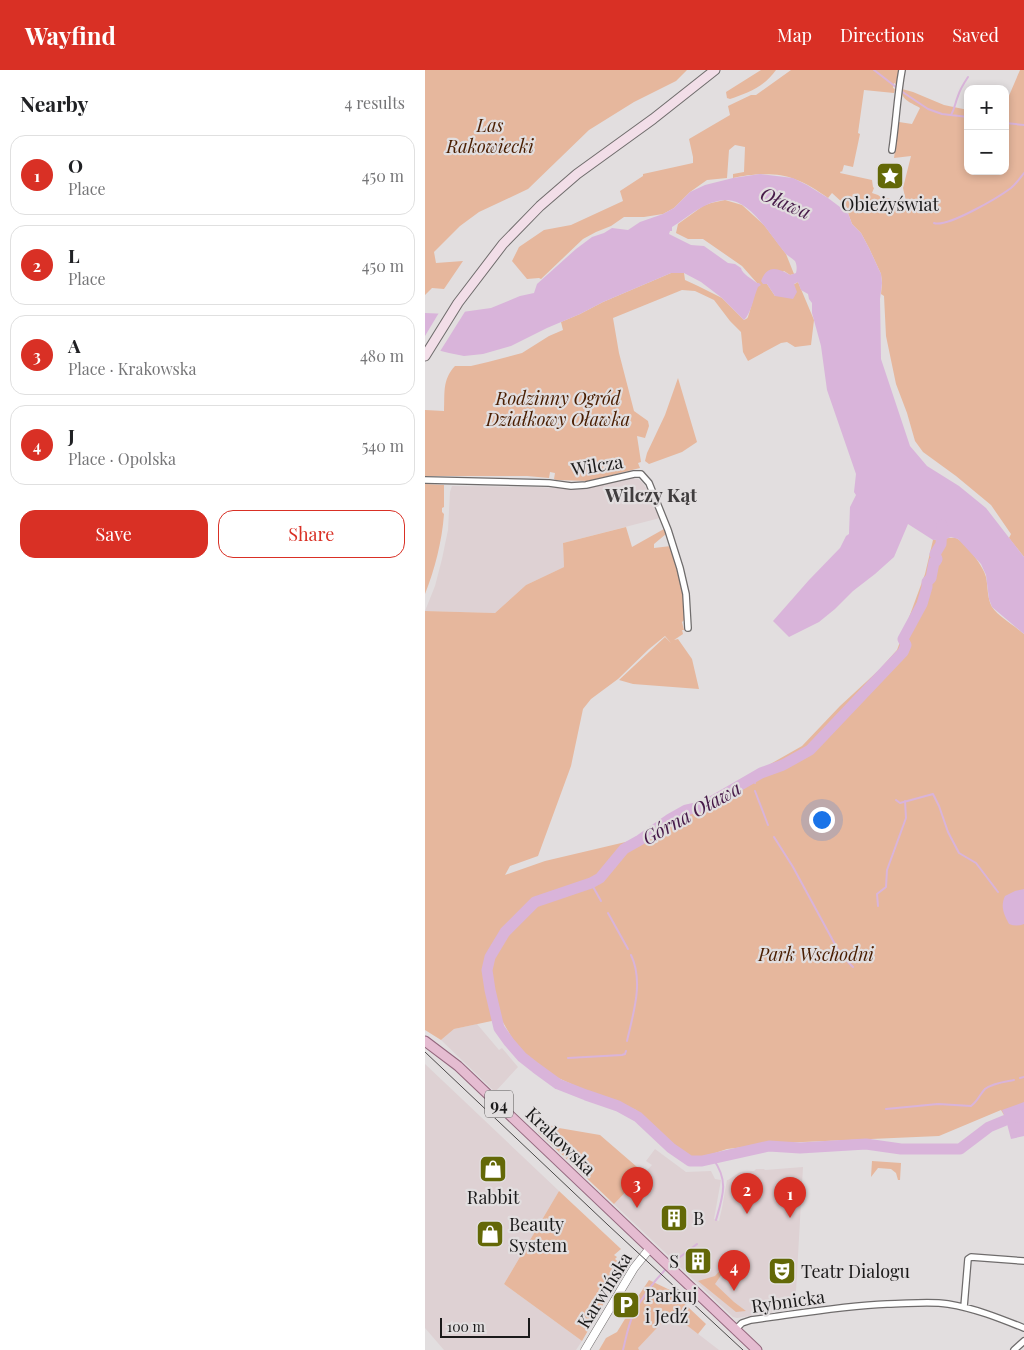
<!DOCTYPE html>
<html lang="en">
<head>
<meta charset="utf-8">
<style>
  body { margin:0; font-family:"Playfair Display",serif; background:#f6f6f6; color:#202124 }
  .controls { position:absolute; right:15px; top:15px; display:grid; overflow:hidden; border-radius:10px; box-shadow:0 2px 8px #0003 }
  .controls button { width:45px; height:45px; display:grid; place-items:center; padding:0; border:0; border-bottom:1px solid #e0e0e0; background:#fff; color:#202124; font:25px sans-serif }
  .scale { position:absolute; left:15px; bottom:12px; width:90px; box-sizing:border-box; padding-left:5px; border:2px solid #1b1a1a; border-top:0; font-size:14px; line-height:18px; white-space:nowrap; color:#1b1a1a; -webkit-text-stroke:4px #e2dedf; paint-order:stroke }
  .you { position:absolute; left:396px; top:749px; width:18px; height:18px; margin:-12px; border:4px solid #fff; border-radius:50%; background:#1a73e8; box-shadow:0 0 0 8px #1a73e833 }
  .badge { display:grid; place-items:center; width:32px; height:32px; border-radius:50%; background:#d93025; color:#fff; font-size:16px; font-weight:700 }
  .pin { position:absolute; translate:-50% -41px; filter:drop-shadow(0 1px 2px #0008) }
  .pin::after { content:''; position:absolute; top:26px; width:18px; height:15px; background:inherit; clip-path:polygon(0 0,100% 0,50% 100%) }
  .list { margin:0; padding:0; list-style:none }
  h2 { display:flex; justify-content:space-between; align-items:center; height:65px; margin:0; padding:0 20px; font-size:21px }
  h2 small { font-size:16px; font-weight:400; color:#757577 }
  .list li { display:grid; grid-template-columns:32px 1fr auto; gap:15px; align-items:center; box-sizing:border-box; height:80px; margin:0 10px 10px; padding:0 10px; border:1px solid #e0e0e0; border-radius:15px }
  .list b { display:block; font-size:19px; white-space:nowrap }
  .list p { margin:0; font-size:16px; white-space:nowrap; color:#757577 }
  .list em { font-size:16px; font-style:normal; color:#757577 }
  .actions { display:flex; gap:10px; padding:15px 20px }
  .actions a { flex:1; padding:11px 0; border:1px solid #d93025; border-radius:15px; text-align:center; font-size:18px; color:#d93025 }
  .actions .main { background:#d93025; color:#fff }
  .map { position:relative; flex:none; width:599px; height:1280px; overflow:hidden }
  header { display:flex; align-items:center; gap:30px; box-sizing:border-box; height:70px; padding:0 25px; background:#d93025; color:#fff }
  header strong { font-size:24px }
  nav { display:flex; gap:28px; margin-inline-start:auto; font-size:18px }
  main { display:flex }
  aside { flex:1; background:#fff }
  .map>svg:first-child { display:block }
  .built { fill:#ded1d3 }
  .green { fill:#e6b79d }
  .water { fill:#d9b4da }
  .pier { fill:#e2dedf }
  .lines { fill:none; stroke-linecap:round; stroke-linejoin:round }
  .stream { stroke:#d9b4da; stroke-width:2 }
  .river { stroke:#d9b4da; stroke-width:11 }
  .minor-casing { stroke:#6f6c6c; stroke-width:8 }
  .tertiary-casing { stroke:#6f6c6c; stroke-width:9 }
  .secondary-casing { stroke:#6f6c6c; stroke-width:11 }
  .primary-casing { stroke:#93677d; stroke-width:11 }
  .minor { stroke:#fff; stroke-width:5.5 }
  .tertiary { stroke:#fff; stroke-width:8 }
  .secondary { stroke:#f2dee8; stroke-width:9 }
  .primary { stroke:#e5bcd1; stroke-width:9 }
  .tram { stroke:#4b4949; stroke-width:1 }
  .labels { text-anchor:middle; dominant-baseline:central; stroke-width:4.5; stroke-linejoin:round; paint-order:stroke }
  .shield { fill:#e2dedf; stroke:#575555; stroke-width:1 }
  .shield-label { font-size:16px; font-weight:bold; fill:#1b1a1a }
  .park-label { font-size:18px; font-style:italic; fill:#491d00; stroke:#e2dedf }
  .poi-label { font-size:18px; fill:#1b1a1a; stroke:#e2dedf; text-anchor:start }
  .street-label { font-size:18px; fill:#1b1a1a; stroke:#e2dedf }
  .water-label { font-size:19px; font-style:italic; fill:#461948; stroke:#e2dedf }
  .neighbourhood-label { font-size:19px; font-weight:bold; fill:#403d3e; stroke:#e2dedf }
</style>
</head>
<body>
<header>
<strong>Wayfind</strong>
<nav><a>Map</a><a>Directions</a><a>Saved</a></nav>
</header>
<main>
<aside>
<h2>Nearby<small>4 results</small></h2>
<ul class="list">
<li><span class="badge">1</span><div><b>O</b><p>Place</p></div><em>450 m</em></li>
<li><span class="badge">2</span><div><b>L</b><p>Place</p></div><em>450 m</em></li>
<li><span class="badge">3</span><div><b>A</b><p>Place · Krakowska</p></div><em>480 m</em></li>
<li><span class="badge">4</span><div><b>J</b><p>Place · Opolska</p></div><em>540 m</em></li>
</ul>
<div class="actions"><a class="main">Save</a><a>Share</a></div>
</aside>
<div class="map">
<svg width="599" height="1280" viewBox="0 0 599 1280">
  <rect width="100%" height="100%" fill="#e2dedf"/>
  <path class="built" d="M 207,408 L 213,409 L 217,412 L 222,419 L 235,448 L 138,473 L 139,497 L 101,515 L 70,543 L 0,541 L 10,516 L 17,489 L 23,460 L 25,422 L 27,416 L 107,417 L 155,419 Z
    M 52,954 L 74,980 L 77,978 L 93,997 L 70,1022 L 16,970 L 29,959 Z
    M 0,994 L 134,1121 L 79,1214 L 157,1271 L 151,1280 L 19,1280 L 0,1258 Z
    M 230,1079 L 261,1102 L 286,1101 L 290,1109 L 296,1110 L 289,1149 L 294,1151 L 297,1138 L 302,1110 L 303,1110 L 315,1102 L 329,1101 L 331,1099 L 339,1099 L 340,1100 L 378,1097 L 370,1239 L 312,1248 L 308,1247 L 189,1134 L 227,1095 L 221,1091 Z
    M 246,1243 L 294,1280 L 211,1280 Z"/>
  <path class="green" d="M 0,0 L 262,0 L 251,11 L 209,32 L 164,60 L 103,119 L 54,142 L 35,156 L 9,182 L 11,193 L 38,191 L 19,219 L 7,218 L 0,225 Z
    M 336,0 L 351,0 C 340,16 323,23 305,29 L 302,28 L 301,22 Z
    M 366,0 L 474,0 L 471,14 L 469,13 L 468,18 L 470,19 L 469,23 L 439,20 L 433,63 L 435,64 L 428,97 L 419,95 L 417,102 L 416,101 L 415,103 L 447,110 L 448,117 L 449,118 L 447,123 L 453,125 L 457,128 C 465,127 473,133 481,131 L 478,118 L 486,86 L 469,88 L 474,52 L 487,54 L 495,38 C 487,33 475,30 477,19 L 488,22 L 519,35 L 543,40 L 543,101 L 580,101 L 580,35 L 595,0 L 599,0 L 599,487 L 584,468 L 586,464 L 566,435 L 531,406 L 498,382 L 490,371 L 482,343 L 471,314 L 461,266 L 459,226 L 456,224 L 457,213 L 456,204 L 444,178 L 436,163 L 427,154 L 423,143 L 425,141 L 419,134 L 407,123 L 403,128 C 393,121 382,113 369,109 C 353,102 325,104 308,108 L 308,104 L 319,102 L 320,77 L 310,75 L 304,80 L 302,108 L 282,110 L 265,122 L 249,138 L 238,144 L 219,147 L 199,147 L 186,156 L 171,162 L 158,169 L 116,209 L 114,208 L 102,209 L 87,191 L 94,177 L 119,160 L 146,155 L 198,131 L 195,121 L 218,106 L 218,104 L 268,93 L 268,87 L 264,69 L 305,45 L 303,36 L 326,25 L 331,25 Z
    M 300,130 L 317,135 L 339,155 L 361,184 L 369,204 L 365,205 L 359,201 L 342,214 L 350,226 L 373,212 L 389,250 L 386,275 L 370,277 L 362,272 L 356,273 L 323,291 L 318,282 L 316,262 L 305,251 L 289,230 L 270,221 L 257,220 L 188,248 L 194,283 L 209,341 L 223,351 L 224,356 L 220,368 L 212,366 L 216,392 L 213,393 L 215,398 L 163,411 L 131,410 L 129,409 L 130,403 L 125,402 L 124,408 L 102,406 L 0,406 L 0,340 L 19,341 C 20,323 17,310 30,296 L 46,296 L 63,292 L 97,283 L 124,266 L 138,260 L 136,252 L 155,244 L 178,232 L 246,203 L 259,203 L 260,210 L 273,216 L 297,228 L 319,250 C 320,249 322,249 323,247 C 324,245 332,216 332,213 L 317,196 L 278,169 L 263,169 L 251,163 L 253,154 L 278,136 L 286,133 Z
    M 253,308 L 272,372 L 257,382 L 224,394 L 220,391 L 222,383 L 240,345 Z
    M 0,414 L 19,415 L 19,437 L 17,438 L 17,442 L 19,444 C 17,471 10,499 0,524 Z
    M 201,457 L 207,477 L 239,459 L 241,464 L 229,474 L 229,478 L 246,476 L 258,514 L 260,549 L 257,552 L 259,560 L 257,560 L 258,564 L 249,570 L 253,569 L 267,589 L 274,619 L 208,614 L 194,610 L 240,567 L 246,573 L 240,566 L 224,579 L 193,609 L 166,629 L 158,639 L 146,696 L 113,786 L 85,796 L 80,805 L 120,791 L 209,770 L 243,745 L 282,730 L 377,676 L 415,636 L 454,600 L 472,580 L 500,504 L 508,470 C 513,470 527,467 531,468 C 540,472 559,497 561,507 C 563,516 562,528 567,537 C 574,547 590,556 599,564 L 599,1041 L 579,1045 L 576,1040 L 514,1066 L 355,1073 L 302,1079 L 275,1088 L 260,1085 L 211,1040 L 187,1030 L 168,1024 L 129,1006 L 93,978 L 76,949 L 29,959 L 16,970 L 0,960 L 0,541 L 70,543 L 101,515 L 139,497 L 138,473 Z
    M 120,1054 L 134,1058 L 175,1065 L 219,1103 L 189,1134 L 113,1062 Z
    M 447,1091 L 476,1093 L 475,1110 L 473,1110 L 471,1103 L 466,1099 L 453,1098 L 446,1107 Z
    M 134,1121 L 196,1179 L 189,1185 L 192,1187 L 190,1189 L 198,1196 L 191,1205 L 194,1207 L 157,1271 L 79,1214 Z
    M 299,1196 L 301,1198 L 290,1214 L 309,1232 L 321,1241 L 311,1242 L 273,1211 L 290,1206 Z
    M 224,1210 L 245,1220 L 281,1254 L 273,1264 L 246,1243 L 213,1278 L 214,1280 L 174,1280 L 181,1268 L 192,1262 L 203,1244 L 203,1240 L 209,1229 L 212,1228 Z"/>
  <path class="water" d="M 335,104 L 368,108 L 382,115 L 403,128 L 423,143 L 427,154 L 436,163 L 444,178 L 456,204 L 457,213 L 455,229 L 456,289 L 485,376 L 502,396 L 534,416 L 561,438 L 599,487 L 599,564 L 567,537 L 564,529 L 561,505 L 556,494 L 533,469 L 526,467 L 521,469 L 508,470 L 483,454 L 469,487 L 450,504 L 428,521 L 410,539 L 394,552 L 364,567 L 348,551 L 384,510 L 415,478 L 421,466 L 424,464 L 425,437 L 431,425 L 429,422 L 431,404 L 402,320 L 396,276 L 387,243 L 387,233 L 384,229 L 383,224 L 376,220 L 373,212 L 369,214 L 372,222 L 368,229 L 350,226 L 342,214 L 338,214 L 336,211 C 342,195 352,197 365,205 L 371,203 C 372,199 372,195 370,191 C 367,188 363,186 361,184 C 346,167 327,131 302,130 C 280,130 264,147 247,157 L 247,161 L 245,161 L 244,164 L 266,175 L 279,176 L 303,193 L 310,194 L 316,198 C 317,204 327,209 332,213 L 334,213 L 336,215 L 333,217 C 329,226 326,244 319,250 L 297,228 L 276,212 L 259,203 L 246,203 L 178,232 L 155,244 L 122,258 L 86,276 L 58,284 L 39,286 L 24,283 L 0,277 L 0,243 L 23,244 L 66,238 L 95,226 L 109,223 L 112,214 L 151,179 L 167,167 L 179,163 L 187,158 L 203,160 L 215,152 L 238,144 L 249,138 L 265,122 L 280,115 L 308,108 Z
    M 599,819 L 599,854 C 594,856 589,856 584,854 C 579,844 575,837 580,826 L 590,821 Z
    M 599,1032 L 599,1066 L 586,1069 L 581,1050 L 577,1040 Z"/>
  <path class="pier" d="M 41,240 L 14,283 L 0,279 L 0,266 L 15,241 Z"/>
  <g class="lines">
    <path class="stream" d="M 449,0 L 471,17
      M 476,21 L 503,39 L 517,44 L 543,47
      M 526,45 C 530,38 530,33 533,26 C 535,19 539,13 543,7
      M 580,53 L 599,55
      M 509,153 C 522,158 574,127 586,118 C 591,114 595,108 599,103
      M 328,708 L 330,713
      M 330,721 L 343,755
      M 471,730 L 475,733 L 508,724 L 514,736 L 523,762 L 534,783 L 551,793 L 573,822
      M 349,767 L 368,797 L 412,878 L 419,888 L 428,897
      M 166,813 L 176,831
      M 453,836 L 452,824 L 461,817 L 462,800 L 481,748 L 480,731
      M 183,843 L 203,879
      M 202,971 C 208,944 219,912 206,885
      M 143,988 L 197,985 L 200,984 L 201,981
      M 595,1008 L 599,1007
      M 461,1039 L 513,1034 L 546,1036 C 553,1031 555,1024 560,1019 C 568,1013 579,1012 589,1010
      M 288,1089 C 304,1110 298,1126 291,1150
      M 246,1194 L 272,1174
      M 198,1280 C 201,1268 203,1256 208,1245 C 216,1229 228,1212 241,1199"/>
    <path class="river" d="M 517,455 L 516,474 L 510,484 L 512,489 L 511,491 L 509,492 L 506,508 L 502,512 L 502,517 L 497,534 L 478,569 L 481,575 L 478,582 L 385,680 L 358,695 L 336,703 L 279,736 L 261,740 L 245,749 L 215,770 L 199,779 L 175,808 L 166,813 L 110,832 L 80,862 L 65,887 L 62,900 L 65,920 L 74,958 L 84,972 L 97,987 L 111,998 L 133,1014 L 161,1025 L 193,1036 L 213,1047 L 246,1078 L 265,1091 L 277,1091 L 344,1076 L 375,1078 L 441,1074 L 476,1079 L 535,1079 L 564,1057 L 581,1050 L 599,1045"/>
    <g class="minor-casing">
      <path id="minor" d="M 467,80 C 471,54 472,27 477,0
        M 0,410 L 124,413 L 146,416 L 161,415 L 209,404 L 216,404 L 224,413 L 243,460 L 255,498 L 261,524 L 263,558
        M 539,1237 L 543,1189 L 546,1187 L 599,1191
        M 311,1259 L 317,1253 L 326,1250 C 371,1244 416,1236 462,1234 C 482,1234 503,1231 523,1234 C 549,1238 574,1248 599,1258
        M 589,1280 L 599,1271"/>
    </g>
    <g class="tertiary-casing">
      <path id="tertiary" d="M 160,1280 L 209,1198 L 225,1178"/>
    </g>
    <g class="secondary-casing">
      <path id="secondary" d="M 0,286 L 33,233 L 78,174 L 115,136 L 152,104 L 228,49 L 290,0"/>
    </g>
    <g class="primary-casing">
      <path id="primary" d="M 0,971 L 33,996 L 332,1280"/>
    </g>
    <use href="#minor" class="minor"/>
    <use href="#tertiary" class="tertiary"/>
    <use href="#secondary" class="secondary"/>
    <use href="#primary" class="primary"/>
    <path class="tram" d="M 0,982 L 183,1155 L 318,1280"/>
  </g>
  <defs>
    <g id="sight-square" transform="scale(1.4375)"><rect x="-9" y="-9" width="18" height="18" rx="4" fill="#636807" stroke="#e2dedf"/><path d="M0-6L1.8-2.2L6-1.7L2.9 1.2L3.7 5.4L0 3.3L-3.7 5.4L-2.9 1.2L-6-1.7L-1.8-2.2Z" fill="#fff"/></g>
    <g id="shop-square" transform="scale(1.4375)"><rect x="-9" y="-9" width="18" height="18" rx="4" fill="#636807" stroke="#e2dedf"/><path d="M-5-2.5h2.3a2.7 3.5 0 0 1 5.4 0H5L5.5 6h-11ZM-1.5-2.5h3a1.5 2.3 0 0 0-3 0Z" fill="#fff"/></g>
    <g id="building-square" transform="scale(1.4375)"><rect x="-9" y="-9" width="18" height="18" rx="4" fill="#636807" stroke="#e2dedf"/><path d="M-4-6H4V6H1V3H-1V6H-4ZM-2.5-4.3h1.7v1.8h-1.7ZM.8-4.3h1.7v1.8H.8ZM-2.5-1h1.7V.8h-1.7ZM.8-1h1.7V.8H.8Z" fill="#fff"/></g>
    <g id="theatre-square" transform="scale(1.4375)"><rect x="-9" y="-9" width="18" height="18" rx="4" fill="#636807" stroke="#e2dedf"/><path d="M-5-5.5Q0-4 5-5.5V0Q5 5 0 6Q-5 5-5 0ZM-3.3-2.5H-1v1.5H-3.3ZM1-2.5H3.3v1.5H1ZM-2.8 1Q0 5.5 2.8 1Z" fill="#fff"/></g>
    <g id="parking-square" transform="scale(1.4375)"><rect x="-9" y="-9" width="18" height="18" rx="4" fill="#636807" stroke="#e2dedf"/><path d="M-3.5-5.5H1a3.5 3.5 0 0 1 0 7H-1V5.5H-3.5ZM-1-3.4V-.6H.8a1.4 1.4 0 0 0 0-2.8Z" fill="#fff"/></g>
  </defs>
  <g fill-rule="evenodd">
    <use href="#sight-square" x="465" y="106"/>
    <use href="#shop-square" x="68" y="1099"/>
    <use href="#building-square" x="249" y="1148"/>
    <use href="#shop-square" x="65" y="1164"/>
    <use href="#building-square" x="273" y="1191"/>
    <use href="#theatre-square" x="357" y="1201"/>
    <use href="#parking-square" x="201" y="1235"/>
  </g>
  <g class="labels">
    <rect class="shield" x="60" y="1020.5" width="28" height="27" rx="4"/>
    <g class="shield-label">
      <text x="74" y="1034">94</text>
    </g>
    <g class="park-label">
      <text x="65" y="55">Las<tspan x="65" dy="21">Rakowiecki</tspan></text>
      <text x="133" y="328">Rodzinny Ogród<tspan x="133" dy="21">Działkowy Oławka</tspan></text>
      <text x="391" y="884">Park Wschodni</text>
    </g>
    <g class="poi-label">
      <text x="465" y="134" text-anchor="middle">Obieżyświat</text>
      <text x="68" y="1127" text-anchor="middle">Rabbit</text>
      <text x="268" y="1148">B</text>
      <text x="84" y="1154">Beauty<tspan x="84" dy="21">System</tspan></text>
      <text x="254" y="1191" text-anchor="end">S</text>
      <text x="376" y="1201">Teatr Dialogu</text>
      <text x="220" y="1225">Parkuj<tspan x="220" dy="21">i Jedź</tspan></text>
    </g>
    <g class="street-label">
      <text transform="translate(172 395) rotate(-9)">Wilcza</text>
      <text transform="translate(136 1071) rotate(44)">Krakowska</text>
      <text transform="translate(179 1220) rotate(-58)">Karwińska</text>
      <text transform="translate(363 1231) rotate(-8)">Rybnicka</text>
    </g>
    <g class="water-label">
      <text transform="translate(361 132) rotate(23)">Oława</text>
      <text transform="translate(266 742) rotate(-29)">Górna Oława</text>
    </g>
    <g class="neighbourhood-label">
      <text x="226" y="424">Wilczy Kąt</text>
    </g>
  </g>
</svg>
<div class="controls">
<button>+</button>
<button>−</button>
</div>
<div class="scale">100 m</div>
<div class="you"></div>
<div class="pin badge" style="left:365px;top:1148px">1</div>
<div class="pin badge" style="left:322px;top:1144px">2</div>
<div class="pin badge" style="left:212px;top:1138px">3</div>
<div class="pin badge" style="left:309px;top:1221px">4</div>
</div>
</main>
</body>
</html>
